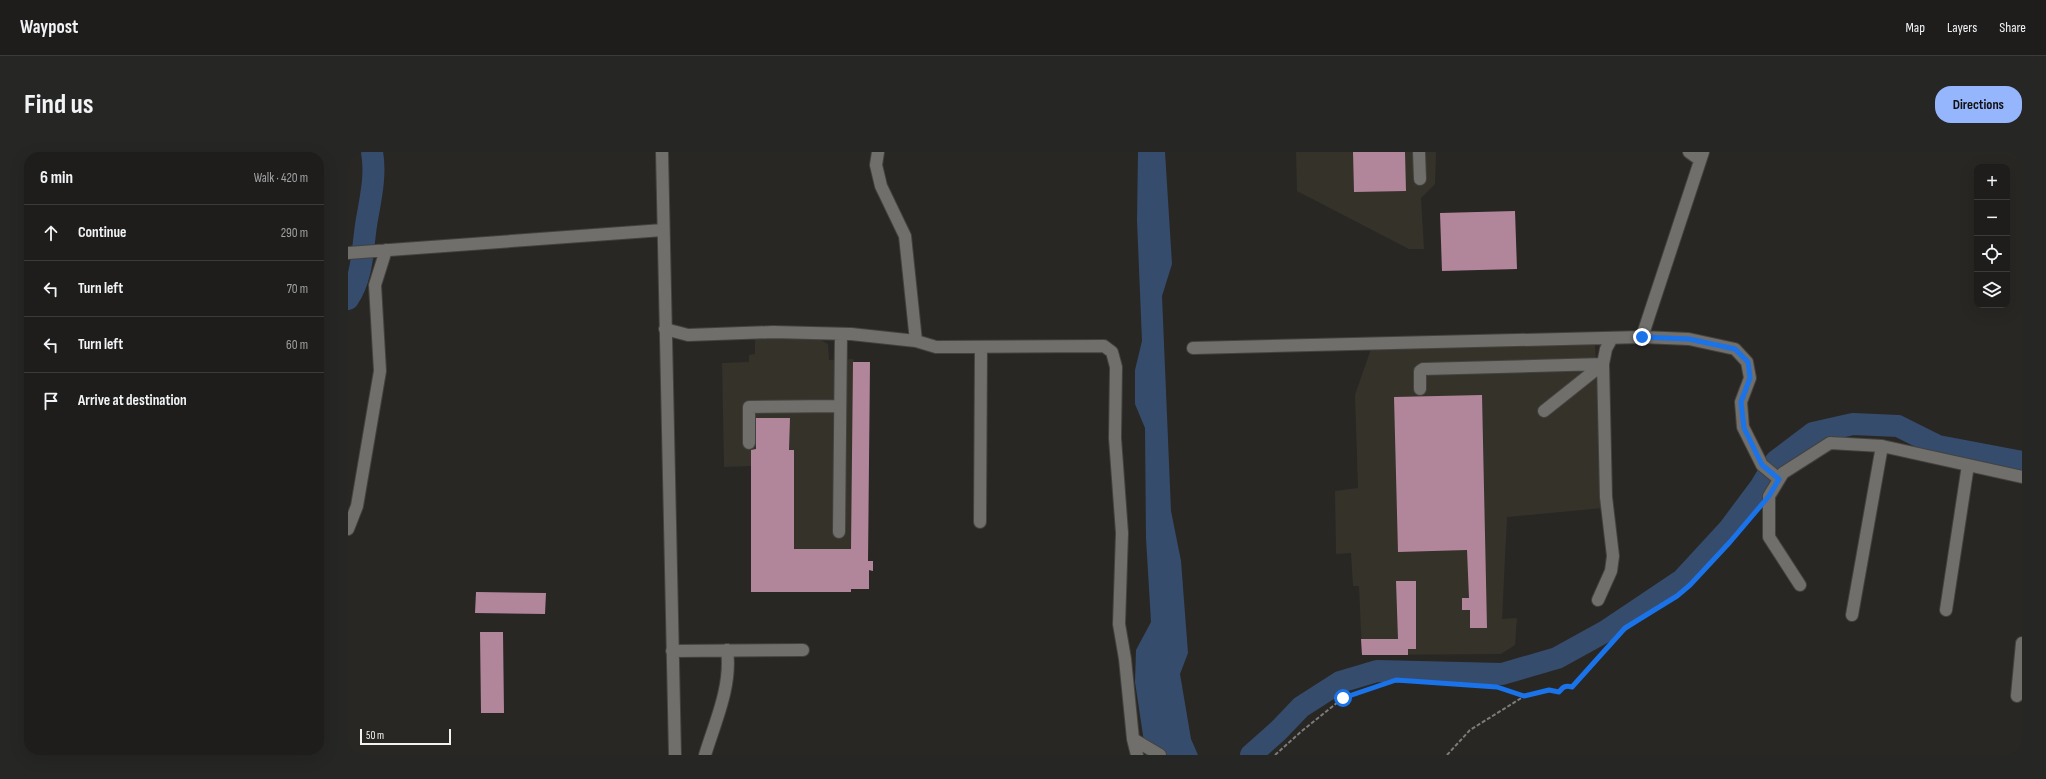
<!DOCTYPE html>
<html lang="en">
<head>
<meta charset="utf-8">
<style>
  body { margin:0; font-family:"Sofia Sans Condensed",sans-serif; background:#262624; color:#f1f3f6 }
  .controls { position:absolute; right:12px; top:12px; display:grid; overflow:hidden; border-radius:8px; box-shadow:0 4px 16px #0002 }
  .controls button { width:36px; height:36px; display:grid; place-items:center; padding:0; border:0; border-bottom:1px solid #3c3b3a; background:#1e1d1b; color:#f1f3f6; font:20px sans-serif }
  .scale { position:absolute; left:12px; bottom:10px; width:91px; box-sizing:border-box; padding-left:4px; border:2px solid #f3f2f0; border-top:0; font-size:11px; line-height:14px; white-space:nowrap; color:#f3f2f0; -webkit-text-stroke:3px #282724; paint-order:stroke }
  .stop { position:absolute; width:12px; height:12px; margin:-9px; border:3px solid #1a73e8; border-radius:50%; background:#fff }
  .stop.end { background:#1a73e8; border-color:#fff; box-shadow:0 1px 4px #0008 }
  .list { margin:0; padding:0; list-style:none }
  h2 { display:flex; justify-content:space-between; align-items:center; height:52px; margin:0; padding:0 16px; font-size:17px }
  h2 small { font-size:13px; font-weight:400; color:#a1a2a3 }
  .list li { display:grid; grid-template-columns:26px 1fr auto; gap:12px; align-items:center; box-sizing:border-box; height:56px; padding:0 16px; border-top:1px solid #3c3b3a }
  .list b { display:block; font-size:15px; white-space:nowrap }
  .list em { font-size:13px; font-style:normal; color:#a1a2a3 }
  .icon { flex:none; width:22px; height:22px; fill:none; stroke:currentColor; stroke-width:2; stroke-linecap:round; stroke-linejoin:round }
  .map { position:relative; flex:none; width:1674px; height:603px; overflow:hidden; border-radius:16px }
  header { display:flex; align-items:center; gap:24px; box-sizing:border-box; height:56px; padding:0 20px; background:#1e1d1b; border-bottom:1px solid #3c3b3a }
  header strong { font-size:19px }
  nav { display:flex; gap:22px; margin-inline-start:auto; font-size:14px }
  .intro { display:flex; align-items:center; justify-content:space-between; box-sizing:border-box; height:96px; padding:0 24px }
  h1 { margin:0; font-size:28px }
  .button { padding:10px 18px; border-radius:16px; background:#95b6fd; color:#111; font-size:14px; font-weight:700 }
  main { display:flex; gap:24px; padding:0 24px }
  aside { flex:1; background:#1e1d1b; border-radius:16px; box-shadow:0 4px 16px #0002 }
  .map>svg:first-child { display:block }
  .built { fill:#35322a }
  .water { fill:#364c6c }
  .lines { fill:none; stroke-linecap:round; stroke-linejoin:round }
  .river { stroke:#364c6c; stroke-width:22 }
  .building { fill:#b2869a }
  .minor-casing { stroke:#43423f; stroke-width:14 }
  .path { stroke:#7d7c79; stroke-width:2; stroke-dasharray:4 2; stroke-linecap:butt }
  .minor { stroke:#706f6c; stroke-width:12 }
  .route { stroke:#1a73e8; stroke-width:5 }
</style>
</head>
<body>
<header>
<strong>Waypost</strong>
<nav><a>Map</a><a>Layers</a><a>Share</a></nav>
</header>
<div class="intro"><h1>Find us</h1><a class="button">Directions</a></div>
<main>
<aside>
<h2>6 min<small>Walk · 420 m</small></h2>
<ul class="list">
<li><svg class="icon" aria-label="ahead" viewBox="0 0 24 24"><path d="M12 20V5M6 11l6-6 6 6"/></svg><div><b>Continue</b></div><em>290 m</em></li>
<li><svg class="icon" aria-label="left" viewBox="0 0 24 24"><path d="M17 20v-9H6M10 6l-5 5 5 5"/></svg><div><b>Turn left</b></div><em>70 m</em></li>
<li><svg class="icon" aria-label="left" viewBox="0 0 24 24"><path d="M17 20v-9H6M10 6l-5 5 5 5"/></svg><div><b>Turn left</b></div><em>60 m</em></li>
<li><svg class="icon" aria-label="arrive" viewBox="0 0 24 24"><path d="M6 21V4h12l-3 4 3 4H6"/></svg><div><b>Arrive at destination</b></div></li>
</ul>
</aside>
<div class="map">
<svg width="1674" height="603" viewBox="0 0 1674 603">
  <rect width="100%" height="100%" fill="#282724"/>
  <path class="built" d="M 948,0 L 1088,0 L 1087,32 L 1073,46 L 1076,97 L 1061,97 L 949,39 Z
    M 467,185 L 480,192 L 481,208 L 505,207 L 506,210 L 522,210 L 520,409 L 525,409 L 525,419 L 521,419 L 521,437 L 503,437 L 503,440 L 403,440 L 403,314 L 376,315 L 374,211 L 401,210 L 401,203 L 407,202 L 407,186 Z
    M 1247,192 L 1255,356 L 1159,365 L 1154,467 L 1169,466 L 1167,493 L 1153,502 L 1014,503 L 1011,434 L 1005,434 L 1003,401 L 988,402 L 987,339 L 1010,336 L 1007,243 L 1023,197 Z"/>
  <path class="water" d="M 790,0 L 817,0 L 824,112 L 814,144 L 823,359 L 833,409 L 840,501 L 832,522 L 843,587 L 850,603 L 798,603 L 787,530 L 788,498 L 803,470 L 798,386 L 797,276 L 787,252 L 787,218 L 794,189 L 789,68 Z"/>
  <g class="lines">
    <path class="river" d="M 0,147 C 16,123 14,95 19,67 C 23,45 28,22 24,0
      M 903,603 L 930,579 L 953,555 L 992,530 L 1029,519 L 1154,522 L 1209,506 L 1258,479 L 1334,428 L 1381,377 L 1413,334 L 1428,309 L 1465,281 L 1505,272 L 1550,274 L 1590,294 L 1674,310"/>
  </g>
  <path class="building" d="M 1005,0 L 1057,0 L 1058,39 L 1006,40 Z
    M 1167,59 L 1169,117 L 1094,119 L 1092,61 Z
    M 505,210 L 522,210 L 520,409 L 525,409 L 525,419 L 521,418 L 521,437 L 503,437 L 503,440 L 403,440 L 403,298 L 408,297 L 408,266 L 442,266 L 441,298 L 446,298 L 446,397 L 503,397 Z
    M 1134,243 L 1139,476 L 1122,476 L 1122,458 L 1114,458 L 1114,446 L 1121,446 L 1119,398 L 1050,400 L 1046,245 Z
    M 1048,429 L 1068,429 L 1068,497 L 1060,497 L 1060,503 L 1014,503 L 1013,487 L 1050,487 Z
    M 128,440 L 198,441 L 197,462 L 127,461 Z
    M 132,480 L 155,480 L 156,561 L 133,561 Z"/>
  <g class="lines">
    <g class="minor-casing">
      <path id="minor" d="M 314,0 L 327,603
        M 530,0 L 528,13 L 533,34 L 557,84 L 568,189
        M 1071,0 L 1072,27
        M 1341,0 L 1352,8
        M 0,101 L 315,78
        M 317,177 L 340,183 L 425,180 L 503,182 L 568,189 L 588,195 L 756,194 L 764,200 L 768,215 L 767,286 L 774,381 L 771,472 L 777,507 L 785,587
        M 1294,185 L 1355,0
        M 845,196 L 1294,185 L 1341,187 L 1387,197 L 1399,210 L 1402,226 L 1393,250 L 1395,275 L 1414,313 L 1431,327
        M 1072,237 L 1072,219 L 1075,217 L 1255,212
        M 1196,259 L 1255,212
        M 401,291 L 401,255 L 492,254
        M 632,370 L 633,195
        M 0,377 L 9,354 L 32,219 L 27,133 L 38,98
        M 491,380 L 493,182
        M 1452,433 L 1421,385 L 1421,344 L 1435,321 L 1482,291 L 1534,294 L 1674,325
        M 1250,448 L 1263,419 L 1265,404 L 1258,345 L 1255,212 L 1258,197 L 1264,186
        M 1598,458 L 1620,313
        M 1504,463 L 1534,294
        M 324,499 L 455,498
        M 1669,544 L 1674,491
        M 357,603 C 367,570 384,534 379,498
        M 789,603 L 785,587 L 812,603"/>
    </g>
    <path class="path" d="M 927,603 L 955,578 L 995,546 L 1048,528 L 1149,535 L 1176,545 L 1201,538 L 1211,540 C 1215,535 1217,533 1224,535 L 1277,476 L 1329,445 L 1342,433 L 1409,358
      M 1099,603 L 1122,578 L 1175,545"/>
    <use href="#minor" class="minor"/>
  </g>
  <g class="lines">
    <path class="route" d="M 995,546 L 1048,528 L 1149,535 L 1176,544 L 1201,538 L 1211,540 C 1215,535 1217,533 1224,535 L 1277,476 L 1329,444 L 1342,433 L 1382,390 L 1421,344 L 1431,327 L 1414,313 L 1396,276 L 1393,250 L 1402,226 L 1400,210 L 1387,197 L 1341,187 L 1294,185"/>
  </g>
</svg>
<div class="controls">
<button>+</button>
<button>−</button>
<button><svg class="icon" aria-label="locate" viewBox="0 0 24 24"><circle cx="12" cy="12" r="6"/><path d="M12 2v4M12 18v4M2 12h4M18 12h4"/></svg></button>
<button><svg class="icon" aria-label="layers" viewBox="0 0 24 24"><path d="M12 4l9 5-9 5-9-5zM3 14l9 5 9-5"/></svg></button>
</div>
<div class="scale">50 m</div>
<div class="stop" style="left:995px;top:546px"></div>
<div class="stop end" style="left:1294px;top:185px"></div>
</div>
</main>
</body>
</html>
